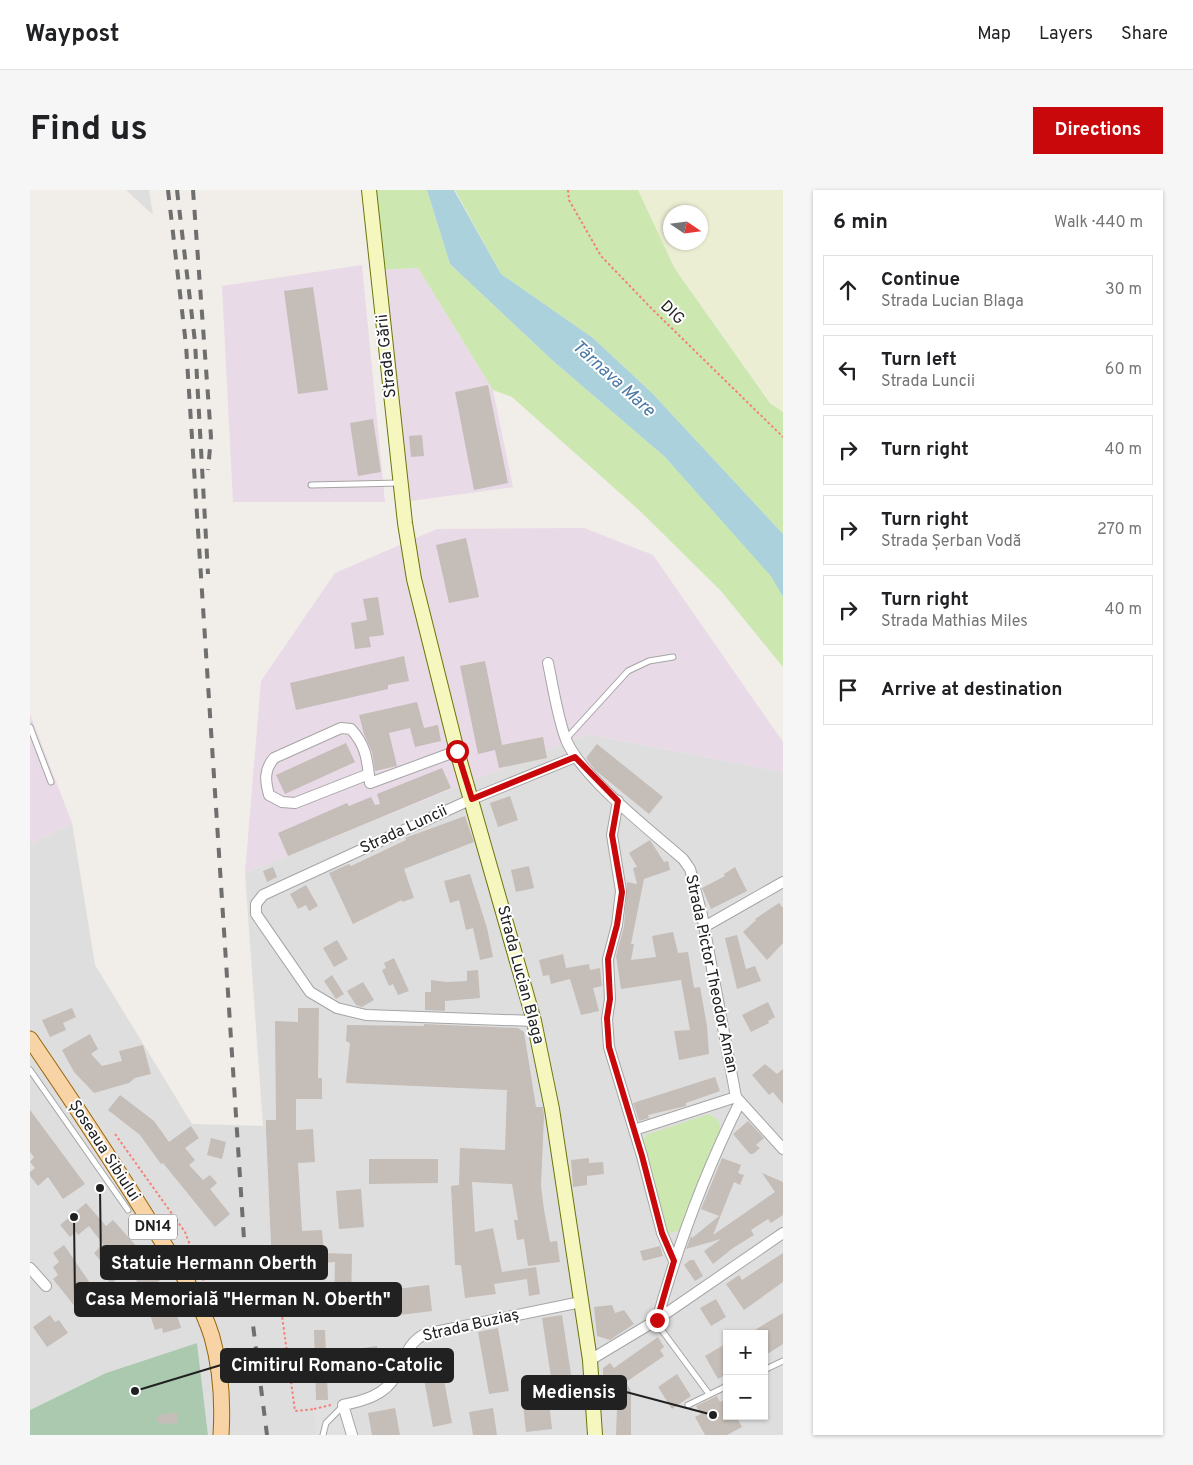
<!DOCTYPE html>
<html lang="en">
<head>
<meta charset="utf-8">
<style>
	body { margin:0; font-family:Overpass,sans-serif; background:#f6f6f6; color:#202124 }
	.controls { position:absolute; right:15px; bottom:15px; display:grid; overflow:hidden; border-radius:0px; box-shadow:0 1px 4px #0004 }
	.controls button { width:45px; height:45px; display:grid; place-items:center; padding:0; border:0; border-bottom:1px solid #e0e0e0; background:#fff; color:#202124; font:25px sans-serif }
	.compass { position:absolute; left:633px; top:15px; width:45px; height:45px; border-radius:50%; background:#fff; box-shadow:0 1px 4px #0004; rotate:103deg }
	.stop { position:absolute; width:15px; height:15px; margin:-11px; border:4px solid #c9080b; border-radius:50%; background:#fff }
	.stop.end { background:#c9080b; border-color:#fff; box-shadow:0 1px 5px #0008 }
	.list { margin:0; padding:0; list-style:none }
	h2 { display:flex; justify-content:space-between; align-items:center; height:65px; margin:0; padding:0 20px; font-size:21px }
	h2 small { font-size:16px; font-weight:400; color:#757577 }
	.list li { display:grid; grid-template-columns:32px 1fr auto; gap:15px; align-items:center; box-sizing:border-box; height:70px; margin:0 10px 10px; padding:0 10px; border:1px solid #e0e0e0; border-radius:0px }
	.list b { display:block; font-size:19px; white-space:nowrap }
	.list p { margin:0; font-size:16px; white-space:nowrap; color:#757577 }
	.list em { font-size:16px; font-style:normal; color:#757577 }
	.icon { flex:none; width:28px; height:28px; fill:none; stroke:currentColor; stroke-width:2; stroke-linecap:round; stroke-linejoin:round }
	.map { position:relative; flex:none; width:753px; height:1245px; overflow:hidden; border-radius:0px }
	header { display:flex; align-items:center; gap:30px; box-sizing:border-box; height:70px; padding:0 25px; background:#fff; border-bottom:1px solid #e0e0e0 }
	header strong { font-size:24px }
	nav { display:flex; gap:28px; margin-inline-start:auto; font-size:18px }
	.intro { display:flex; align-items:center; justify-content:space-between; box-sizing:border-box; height:120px; padding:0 30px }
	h1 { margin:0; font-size:35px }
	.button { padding:12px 22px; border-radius:0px; background:#c9080b; color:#fff; font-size:18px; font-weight:700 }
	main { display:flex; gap:30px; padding:0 30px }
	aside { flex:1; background:#fff; border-radius:0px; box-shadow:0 1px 4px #0004 }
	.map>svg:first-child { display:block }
</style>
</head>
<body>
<header>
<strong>Waypost</strong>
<nav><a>Map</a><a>Layers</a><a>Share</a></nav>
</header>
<div class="intro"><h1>Find us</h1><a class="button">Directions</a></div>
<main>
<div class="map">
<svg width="753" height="1245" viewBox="0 0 753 1245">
	<rect width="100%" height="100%" fill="#f1ede8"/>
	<path fill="#dfdede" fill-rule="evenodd" d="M 96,0 L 119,0 L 123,25 Z
		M 557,544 L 753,582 L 753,1245 L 178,1245 L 167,1153 L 76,1183 L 0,1220 L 0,654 L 42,633 L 65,775 L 162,934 L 233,936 L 215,683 ZM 697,1144 L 734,1144 L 734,1226 L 697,1226 Z"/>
	<path fill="#e9dae7" d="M 332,75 L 355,312 L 203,312 L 192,96 Z
		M 388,78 L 463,200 L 483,297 L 373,312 L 347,80 Z
		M 554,338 L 623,365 L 753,552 L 753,582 L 557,544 L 215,683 L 231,491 L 305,383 L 407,339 Z
		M 0,524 L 42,633 L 0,654 Z"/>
	<path fill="#eceed4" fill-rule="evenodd" d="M 608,0 L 753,0 L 753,222 L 741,213 L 645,79 ZM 640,22 L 670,22 L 670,52 L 640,52 Z"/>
	<path fill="#cce8b0" d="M 339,0 L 397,0 L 420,74 L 522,170 L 635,267 L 742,386 L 753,407 L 753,477 L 691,401 L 609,320 L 482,207 L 463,200 L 388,78 L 347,80 Z
		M 425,0 L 608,0 L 645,79 L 740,213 L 753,222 L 753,344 L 622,203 L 563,148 L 471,84 Z
		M 679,924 L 688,930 L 693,945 L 655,1038 L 639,1044 L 632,1043 L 611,954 L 616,945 Z"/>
	<path fill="#aac9ae" d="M 167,1153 L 178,1245 L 0,1245 L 0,1220 L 76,1183 Z"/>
	<path fill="#e1e1e1" d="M 309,1213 L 318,1245 L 286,1245 L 284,1219 Z"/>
	<path fill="#aad1dc" d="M 397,0 L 424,0 L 471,84 L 563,148 L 622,203 L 753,344 L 753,407 L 741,386 L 635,267 L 522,170 L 420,74 Z"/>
	<path fill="#c5bdb7" d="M 283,97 L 298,200 L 268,204 L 254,101 Z
		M 458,195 L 478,293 L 444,300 L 425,202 Z
		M 343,229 L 351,282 L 328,286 L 320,233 Z
		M 392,245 L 394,266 L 381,267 L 379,246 Z
		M 436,348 L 449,407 L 419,413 L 406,355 Z
		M 348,407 L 354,445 L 339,447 L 341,457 L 325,459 L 321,433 L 337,430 L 333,409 Z
		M 374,466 L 379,491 L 358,495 L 358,499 L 266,520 L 260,493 Z
		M 455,471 L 472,555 L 513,547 L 517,568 L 469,578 L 465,560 L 448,564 L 430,476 Z
		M 387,512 L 394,538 L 408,535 L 411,551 L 385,557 L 380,538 L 359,543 L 367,576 L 345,581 L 342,562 L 334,544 L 329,525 Z
		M 316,553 L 325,572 L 255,604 L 246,585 Z
		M 567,554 L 633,607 L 619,624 L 565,580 L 556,568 Z
		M 412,578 L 421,598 L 258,666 L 248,643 L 317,613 L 319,616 L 341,607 L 345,615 L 350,614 L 347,604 Z
		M 480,606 L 488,630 L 468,637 L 460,613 Z
		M 435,626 L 444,652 L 374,679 L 384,708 L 372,712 L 372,710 L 323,734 L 299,683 L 319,674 L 321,676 L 376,650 L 375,648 Z
		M 620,650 L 634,672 L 638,671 L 640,680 L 614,689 L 601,754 L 604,754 L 601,770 L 626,767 L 622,746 L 643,742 L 648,763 L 658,762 L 664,798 L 670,797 L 677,836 L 679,864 L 649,870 L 644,841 L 660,840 L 651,790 L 591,799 L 586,766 L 594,736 L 597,694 L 597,692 L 607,694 L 603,678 L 607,677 L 599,663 Z
		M 499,676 L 504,698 L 486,702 L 481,680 Z
		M 243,677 L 247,687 L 237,692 L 233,681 Z
		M 705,677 L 717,701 L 681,719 L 672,698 L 695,686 L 694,684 Z
		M 440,684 L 457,738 L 463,767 L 450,770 L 443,738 L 436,740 L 429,710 L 420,713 L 414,691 Z
		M 276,695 L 288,716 L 279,721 L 276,715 L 268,719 L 260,704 Z
		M 749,713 L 753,718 L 753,753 L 737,770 L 713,742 L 726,730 L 725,729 Z
		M 707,745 L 716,779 L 725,776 L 731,791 L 707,799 L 695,748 Z
		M 307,750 L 318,769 L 304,777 L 293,758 Z
		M 533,764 L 536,778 L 559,774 L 560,780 L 570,778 L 572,796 L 563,798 L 569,821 L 551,825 L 540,789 L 521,794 L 519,785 L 513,786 L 509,770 Z
		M 364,768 L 379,801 L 368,805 L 363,794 L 359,796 L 352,780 L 356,778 L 354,773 Z
		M 448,780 L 450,808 L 415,811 L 415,821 L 395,820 L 395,802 L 401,802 L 401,790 L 416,792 L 437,791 L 437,781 Z
		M 302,785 L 314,804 L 306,809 L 294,791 Z
		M 333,792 L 344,810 L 332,817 L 326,815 L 317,801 Z
		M 738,812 L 745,827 L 738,831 L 739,833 L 721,842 L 712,825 Z
		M 42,818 L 46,827 L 33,833 L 36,840 L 20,847 L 12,830 Z
		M 268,818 L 289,818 L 288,888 L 292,888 L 292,909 L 266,909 L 266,940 L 283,939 L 285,972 L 268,973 L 272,1041 L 292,1040 L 294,1063 L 322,1064 L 321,1115 L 304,1113 L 305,1072 L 242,1077 L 236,939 L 236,930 L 246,930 L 245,831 L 268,832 Z
		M 394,834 L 488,838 L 494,842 L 506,917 L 513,917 L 514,926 L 511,996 L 514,1020 L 520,1052 L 527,1051 L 530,1072 L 498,1076 L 494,1049 L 487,1050 L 484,1030 L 488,1030 L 482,994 L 442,992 L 445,1042 L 463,1038 L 472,1082 L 506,1077 L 510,1104 L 499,1106 L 497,1089 L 464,1094 L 466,1104 L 435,1108 L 431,1075 L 425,1075 L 421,996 L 429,995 L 430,958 L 475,960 L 477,900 L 316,893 L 320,853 L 316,851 L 317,835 L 394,836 Z
		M 60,844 L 68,859 L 61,864 L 72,876 L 92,871 L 89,861 L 113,855 L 121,884 L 105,888 L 99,893 L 64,903 L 44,882 L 32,860 Z
		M 735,874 L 747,884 L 753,879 L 753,914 L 743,902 L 739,905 L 722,885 Z
		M 685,887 L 690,901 L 656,913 L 656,916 L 618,925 L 619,928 L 609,931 L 603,913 Z
		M 90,905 L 124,931 L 139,952 L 161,936 L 169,948 L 155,958 L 165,970 L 159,975 L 173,990 L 180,985 L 187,993 L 180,999 L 200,1024 L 185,1037 L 133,973 L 131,974 L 110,945 L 78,920 Z
		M 0,920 L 55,994 L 33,1009 L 18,987 L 8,996 L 0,986 L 0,982 L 5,978 L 0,972 L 4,967 L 0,962 Z
		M 718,931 L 734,948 L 726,955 L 730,958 L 723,964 L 720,964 L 703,944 Z
		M 181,948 L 196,952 L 192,969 L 177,965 Z
		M 559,968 L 559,973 L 573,972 L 574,984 L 557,986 L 557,995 L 543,997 L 541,970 Z
		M 692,968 L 711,975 L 708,983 L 714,985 L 710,995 L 704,992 L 683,1045 L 745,1002 L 732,983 L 753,992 L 753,1025 L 741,1033 L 738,1029 L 721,1040 L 724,1045 L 703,1058 L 683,1074 L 674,1061 L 691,1049 L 656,1059 L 661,1046 L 662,1048 L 689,1026 L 671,1019 Z
		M 339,969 L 408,969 L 408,993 L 339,994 Z
		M 331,999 L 334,1037 L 309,1039 L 306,1001 Z
		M 56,1013 L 76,1036 L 83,1030 L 118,1069 L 121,1066 L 135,1087 L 114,1101 L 103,1086 L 99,1089 L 95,1082 L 81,1094 L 74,1085 L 79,1081 L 64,1063 L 73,1054 L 59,1036 L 48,1045 L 46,1042 L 40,1047 L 30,1035 Z
		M 34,1055 L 62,1096 L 60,1097 L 65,1105 L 46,1118 L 23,1089 L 28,1085 L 23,1077 L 29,1072 L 23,1063 Z
		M 630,1056 L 633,1066 L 613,1071 L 610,1061 Z
		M 753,1063 L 753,1092 L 714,1120 L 696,1094 L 709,1085 L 712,1090 Z
		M 660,1070 L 664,1070 L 673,1086 L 665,1091 L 654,1075 Z
		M 399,1095 L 402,1121 L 370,1125 L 367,1099 Z
		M 686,1109 L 696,1127 L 681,1136 L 670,1118 Z
		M 144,1114 L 151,1138 L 133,1143 L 132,1138 L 125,1140 L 119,1121 Z
		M 582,1115 L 585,1123 L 594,1120 L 604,1134 L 580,1150 L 567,1146 L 564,1117 Z
		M 753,1123 L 753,1154 L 734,1166 L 734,1144 L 718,1144 Z
		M 20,1125 L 25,1132 L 29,1130 L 38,1143 L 17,1157 L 3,1137 Z
		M 532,1125 L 542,1191 L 522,1194 L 512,1128 Z
		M 468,1138 L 479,1201 L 459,1204 L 448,1142 Z
		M 284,1140 L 295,1140 L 298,1210 L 286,1210 Z
		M 628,1147 L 634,1157 L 630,1160 L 634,1166 L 596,1192 L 601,1201 L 601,1245 L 586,1245 L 587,1218 L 582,1218 L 582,1201 L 573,1201 L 573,1178 L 580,1173 L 584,1178 Z
		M 697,1153 L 697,1184 L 688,1189 L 675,1166 Z
		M 347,1156 L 351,1184 L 316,1188 L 312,1161 Z
		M 410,1169 L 422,1233 L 403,1237 L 391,1173 Z
		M 647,1184 L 661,1206 L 642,1219 L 628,1197 Z
		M 687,1206 L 690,1212 L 697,1208 L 697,1226 L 706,1226 L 712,1237 L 697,1245 L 675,1245 L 665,1227 L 671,1224 L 666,1216 Z
		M 519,1212 L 522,1239 L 496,1242 L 493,1215 Z
		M 365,1218 L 370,1245 L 342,1245 L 338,1223 Z
		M 463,1218 L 467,1245 L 443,1245 L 439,1222 Z
		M 147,1223 L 148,1233 L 132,1234 L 125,1230 L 131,1224 Z"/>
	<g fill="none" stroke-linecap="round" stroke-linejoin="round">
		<defs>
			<path id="lane" d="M 281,295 L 370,293
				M 0,537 L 21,592
				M 536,549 L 598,481 L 619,471 L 643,467
				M 0,880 L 98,1020
				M 625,1131 L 679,1204
				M 734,1180 L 753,1171
				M 658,1215 L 697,1196
				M 293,1245 L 296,1233 L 313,1216"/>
			<path id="street" d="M 518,473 C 523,496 528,531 537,552 C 555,590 620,640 653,669 L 660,679 L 672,725 L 706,907 L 753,959
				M 339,584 L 265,613 L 252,612 L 239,605 C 235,590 234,580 244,568 L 311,538 L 321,539 C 337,557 337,570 340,593 L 427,561
				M 588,611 L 582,645 L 591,701 L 587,735 L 578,769 L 580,809 L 577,829 L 579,857 L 612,966 L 632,1043 L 644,1071
				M 674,737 L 753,692
				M 504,831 L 336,825 L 307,818 L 280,802 L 226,724 L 226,714 L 233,705 L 248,698 L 442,609 L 545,567
				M 604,940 L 706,907
				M 0,1078 L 16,1096
				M 627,1130 C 648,1055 675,982 710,912
				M 560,1170 L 625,1131 L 753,1043
				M 322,1245 L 313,1215 C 333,1211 356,1205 366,1185 C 375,1169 377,1153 395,1144 L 551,1112"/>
			<path id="secondary" d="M 339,0 L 375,333 L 384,389 L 427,561 L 504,831 L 522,919 L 560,1170 L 565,1245"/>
			<path id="primary" d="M 0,849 C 43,912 85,975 125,1040 C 146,1074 170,1108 182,1147 C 191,1179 193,1212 191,1245"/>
		</defs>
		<use href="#lane" stroke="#a5a5a5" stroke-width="7"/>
		<use href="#street" stroke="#a5a5a5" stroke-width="12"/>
		<use href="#secondary" stroke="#6b750a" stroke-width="16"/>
		<use href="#primary" stroke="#976506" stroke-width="17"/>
		<path stroke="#f48075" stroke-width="2" stroke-dasharray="2.5 2.5" stroke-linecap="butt" d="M 538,0 L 539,10 L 571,66 L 622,119 L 753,247
			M 85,944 L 155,1042 L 176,1097
			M 182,1111 L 203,1108
			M 284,1219 L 301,1215"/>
		<use href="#lane" stroke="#fff" stroke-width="5"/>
		<use href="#street" stroke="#fff" stroke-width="10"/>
		<use href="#secondary" stroke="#f5f7bf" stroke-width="14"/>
		<use href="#primary" stroke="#f8d3a5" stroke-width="15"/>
		<path stroke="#6f6f6f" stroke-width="4" stroke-dasharray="10 10" stroke-linecap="butt" d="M 138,0 L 156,155 L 216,1080 L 237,1245
			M 147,0 L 165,152 L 178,384
			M 163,0 L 181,247 L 178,280"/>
		<path stroke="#f48075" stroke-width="2" stroke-dasharray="2.5 2.5" stroke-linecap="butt" d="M 203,1108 L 239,1105 L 250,1111 L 265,1221 L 284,1219"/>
	</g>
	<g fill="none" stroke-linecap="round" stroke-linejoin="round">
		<path stroke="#c9080b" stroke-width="6" d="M 427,561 L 442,609 L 545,567 L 588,611 L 582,645 L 592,702 L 587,735 L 578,769 L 580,809 L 577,828 L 579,857 L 612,966 L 632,1043 L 644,1071 L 627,1130"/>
	</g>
	<g text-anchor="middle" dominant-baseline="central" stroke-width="4" stroke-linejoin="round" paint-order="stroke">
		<rect fill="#fff" stroke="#646464" stroke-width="1" x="99" y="1024.5" width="48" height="25" rx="4"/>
		<g font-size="15" font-weight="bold" fill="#212121">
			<text x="123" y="1037">DN14</text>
		</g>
		<g font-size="16" fill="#212121" stroke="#fff">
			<text transform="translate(642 123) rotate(44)">DIG</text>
			<text transform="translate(357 166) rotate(-96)">Strada Gării</text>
			<text transform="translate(374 640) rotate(-25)">Strada Luncii</text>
			<text transform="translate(681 784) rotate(78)">Strada Pictor Theodor Aman</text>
			<text transform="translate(490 785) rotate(75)">Strada Lucian Blaga</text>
			<text transform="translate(74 961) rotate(57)">Șoseaua Sibiului</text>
			<text transform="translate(441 1136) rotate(-13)">Strada Buziaș</text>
		</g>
		<g font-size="18" font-style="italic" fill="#4d7aa5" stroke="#fff">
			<text transform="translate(583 189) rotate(42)">Târnava Mare</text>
		</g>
	</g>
	<path fill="none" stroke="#212121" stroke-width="2" d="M70 998L71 1073M44 1027L45 1109M105 1201L191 1175M683 1225L596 1202"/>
	<g fill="#212121" stroke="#fff" stroke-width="2">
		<circle cx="70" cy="998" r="5"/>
		<circle cx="44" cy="1027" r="5"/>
		<circle cx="105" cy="1201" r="5"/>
		<circle cx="683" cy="1225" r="5"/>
	</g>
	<g fill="#212121" stroke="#212121" stroke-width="2">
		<rect x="71" y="1056" width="226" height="33" rx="5"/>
		<rect x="45" y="1093" width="326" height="33" rx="5"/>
		<rect x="191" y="1159" width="232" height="33" rx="5"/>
		<rect x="492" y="1186" width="104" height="33" rx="5"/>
	</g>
	<g font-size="18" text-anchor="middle" font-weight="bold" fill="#fff">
		<text x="184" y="1079">Statuie Hermann Oberth</text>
		<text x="208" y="1115">Casa Memorială "Herman N. Oberth"</text>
		<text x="307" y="1181">Cimitirul Romano-Catolic</text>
		<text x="544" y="1208">Mediensis</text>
	</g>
</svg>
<div class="controls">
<button>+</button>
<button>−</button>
</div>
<svg class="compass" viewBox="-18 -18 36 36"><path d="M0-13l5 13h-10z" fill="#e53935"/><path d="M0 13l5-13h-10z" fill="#757577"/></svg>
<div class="stop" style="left:427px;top:561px"></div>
<div class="stop end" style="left:627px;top:1130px"></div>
</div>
<aside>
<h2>6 min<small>Walk · 440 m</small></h2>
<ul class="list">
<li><svg class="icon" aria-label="ahead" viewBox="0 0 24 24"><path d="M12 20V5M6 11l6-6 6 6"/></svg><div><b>Continue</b><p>Strada Lucian Blaga</p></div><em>30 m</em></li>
<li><svg class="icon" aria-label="left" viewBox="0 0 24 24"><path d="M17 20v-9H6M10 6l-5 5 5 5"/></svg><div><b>Turn left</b><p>Strada Luncii</p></div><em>60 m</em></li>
<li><svg class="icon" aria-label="right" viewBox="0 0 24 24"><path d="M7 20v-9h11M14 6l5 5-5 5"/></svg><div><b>Turn right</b></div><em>40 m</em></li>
<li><svg class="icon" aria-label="right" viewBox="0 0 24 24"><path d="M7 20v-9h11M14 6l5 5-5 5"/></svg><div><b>Turn right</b><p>Strada Șerban Vodă</p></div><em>270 m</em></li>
<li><svg class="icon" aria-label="right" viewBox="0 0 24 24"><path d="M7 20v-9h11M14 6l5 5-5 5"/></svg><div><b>Turn right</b><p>Strada Mathias Miles</p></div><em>40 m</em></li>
<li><svg class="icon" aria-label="arrive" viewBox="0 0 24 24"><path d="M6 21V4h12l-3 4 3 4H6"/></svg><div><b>Arrive at destination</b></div></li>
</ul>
</aside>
</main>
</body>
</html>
